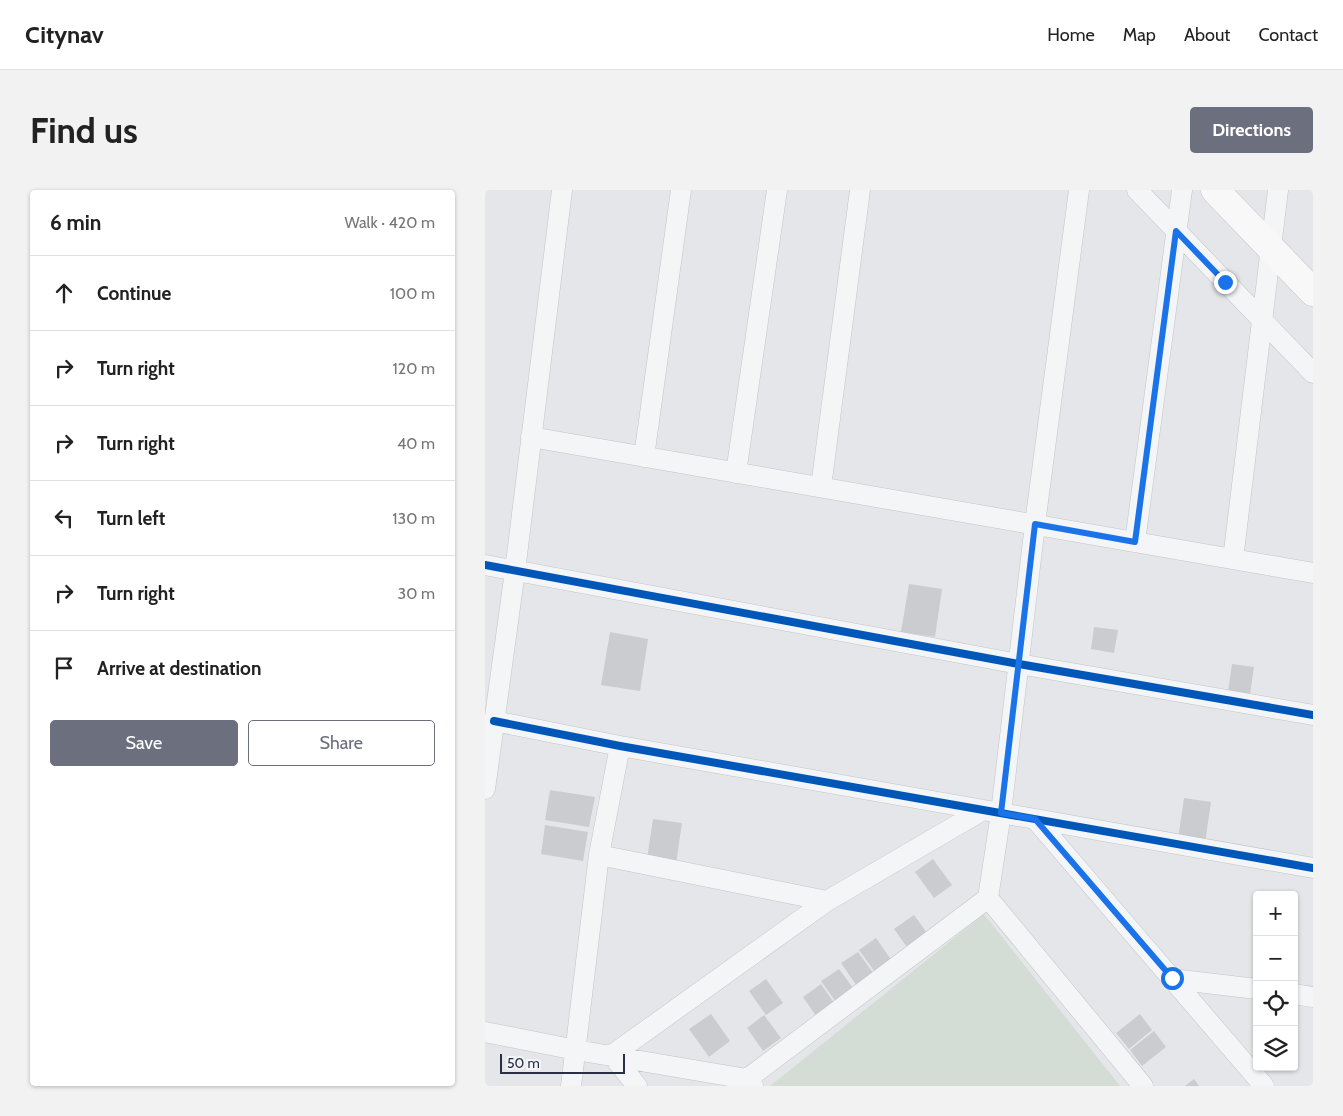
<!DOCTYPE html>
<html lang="en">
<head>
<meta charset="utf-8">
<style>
	body { margin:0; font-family:Cabin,sans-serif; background:#f2f2f2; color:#222 }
	.controls { position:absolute; right:15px; bottom:15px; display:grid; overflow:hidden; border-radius:5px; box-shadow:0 1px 4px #0004 }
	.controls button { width:45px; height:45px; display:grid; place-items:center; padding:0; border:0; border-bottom:1px solid #e0e0e0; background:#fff; color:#222; font:25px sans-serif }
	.scale { position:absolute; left:15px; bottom:12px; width:125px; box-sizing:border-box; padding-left:5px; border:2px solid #2b2f44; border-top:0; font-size:14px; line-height:18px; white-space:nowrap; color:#2b2f44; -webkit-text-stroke:4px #f3f5f9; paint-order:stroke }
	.stop { position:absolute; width:15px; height:15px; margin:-11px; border:4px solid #1a73e8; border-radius:50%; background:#fff }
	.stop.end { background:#1a73e8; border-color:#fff; box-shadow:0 1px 5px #0008 }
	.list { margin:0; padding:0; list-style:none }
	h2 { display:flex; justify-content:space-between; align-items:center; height:65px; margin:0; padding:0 20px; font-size:21px }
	h2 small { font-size:16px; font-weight:400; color:#767676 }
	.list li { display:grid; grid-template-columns:32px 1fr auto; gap:15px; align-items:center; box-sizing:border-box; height:75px; padding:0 20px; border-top:1px solid #e0e0e0 }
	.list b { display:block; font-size:19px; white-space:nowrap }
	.list em { font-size:16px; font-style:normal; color:#767676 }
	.actions { display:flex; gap:10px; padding:15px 20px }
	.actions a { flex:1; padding:11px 0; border:1px solid #6c6f7e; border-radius:5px; text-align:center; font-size:18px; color:#6c6f7e }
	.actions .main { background:#6c6f7e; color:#fff }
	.icon { flex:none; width:28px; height:28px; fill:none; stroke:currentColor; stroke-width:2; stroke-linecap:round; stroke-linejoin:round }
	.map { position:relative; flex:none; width:828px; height:896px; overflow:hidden; border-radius:5px }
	header { display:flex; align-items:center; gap:30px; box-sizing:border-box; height:70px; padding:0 25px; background:#fff; border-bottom:1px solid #e0e0e0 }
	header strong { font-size:24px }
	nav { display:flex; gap:28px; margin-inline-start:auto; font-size:18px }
	.intro { display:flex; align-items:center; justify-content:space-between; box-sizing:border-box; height:120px; padding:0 30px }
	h1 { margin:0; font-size:35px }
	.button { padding:12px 22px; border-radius:5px; background:#6c6f7e; color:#fff; font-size:18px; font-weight:700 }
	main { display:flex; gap:30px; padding:0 30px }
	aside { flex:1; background:#fff; border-radius:5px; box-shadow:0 1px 4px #0004 }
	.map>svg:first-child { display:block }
</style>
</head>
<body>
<header>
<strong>Citynav</strong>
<nav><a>Home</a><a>Map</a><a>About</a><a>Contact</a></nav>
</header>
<div class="intro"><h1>Find us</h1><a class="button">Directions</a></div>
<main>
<aside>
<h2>6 min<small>Walk · 420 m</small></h2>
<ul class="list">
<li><svg class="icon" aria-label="ahead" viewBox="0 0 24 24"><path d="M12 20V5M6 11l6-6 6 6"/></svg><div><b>Continue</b></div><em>100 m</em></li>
<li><svg class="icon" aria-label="right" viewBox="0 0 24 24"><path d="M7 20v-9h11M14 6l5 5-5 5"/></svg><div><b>Turn right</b></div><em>120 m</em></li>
<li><svg class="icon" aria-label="right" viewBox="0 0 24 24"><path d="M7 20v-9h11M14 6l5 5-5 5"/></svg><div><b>Turn right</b></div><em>40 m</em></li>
<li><svg class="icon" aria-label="left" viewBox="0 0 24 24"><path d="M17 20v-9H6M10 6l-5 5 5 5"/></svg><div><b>Turn left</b></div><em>130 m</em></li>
<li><svg class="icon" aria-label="right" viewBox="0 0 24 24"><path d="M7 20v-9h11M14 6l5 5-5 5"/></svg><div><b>Turn right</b></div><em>30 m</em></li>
<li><svg class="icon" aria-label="arrive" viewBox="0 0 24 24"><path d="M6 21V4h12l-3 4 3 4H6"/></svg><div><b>Arrive at destination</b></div></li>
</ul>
<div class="actions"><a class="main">Save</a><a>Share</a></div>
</aside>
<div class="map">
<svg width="828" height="896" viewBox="0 0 828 896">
	<rect width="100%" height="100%" fill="#e5e6e9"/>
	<path fill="#d4ddd5" d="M 499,724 L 635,896 L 285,896 Z"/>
	<path fill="#cbccd0" d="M 424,394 L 457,399 L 450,447 L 416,442 Z
		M 609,437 L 633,440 L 629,463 L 606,459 Z
		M 125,442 L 163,449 L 155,501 L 116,495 Z
		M 747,474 L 769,477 L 765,505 L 743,502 Z
		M 65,600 L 110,607 L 104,637 L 60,630 Z
		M 699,608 L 726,612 L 720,653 L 693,649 Z
		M 168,629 L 197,633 L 191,674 L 162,669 Z
		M 60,635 L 103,642 L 98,671 L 56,664 Z
		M 448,669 L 467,695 L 449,708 L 430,682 Z
		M 429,725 L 445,747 L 425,761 L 409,739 Z
		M 391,748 L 409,774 L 393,786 L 374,760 Z
		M 373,762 L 391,787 L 374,799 L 356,773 Z
		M 354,779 L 371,802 L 353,815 L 336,791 Z
		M 281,789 L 298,813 L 281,825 L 264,801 Z
		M 336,794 L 352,817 L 334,830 L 318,807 Z
		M 226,824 L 245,851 L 224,867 L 204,839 Z
		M 655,824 L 667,840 L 644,859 L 631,843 Z
		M 279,825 L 296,848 L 278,861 L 262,838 Z
		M 669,841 L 681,857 L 657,876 L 645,860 Z
		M 709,889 L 714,896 L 700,896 Z"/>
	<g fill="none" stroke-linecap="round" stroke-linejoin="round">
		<defs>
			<path id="street" d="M 652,0 L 828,183
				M 46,247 L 828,383
				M 159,267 L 196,0
				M 251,283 L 292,0
				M 336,297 L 375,0
				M 650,352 L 697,0
				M 748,369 L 793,0
				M 0,375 L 534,474 L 828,525
				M 9,531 L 135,556 L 828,678
				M 0,599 L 30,381 L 77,0
				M 550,629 L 779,896
				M 114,665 L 342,711
				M 503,708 L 516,623 L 550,334 L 594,0
				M 687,789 L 772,799
				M 809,804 L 828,807
				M 0,842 L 91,860 L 262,889
				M 86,896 L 114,665 L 135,556
				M 152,896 L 127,865 L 342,711 L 498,620
				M 268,896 L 262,889 L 503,708 L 658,896"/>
			<path id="secondary" d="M 730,0 L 828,102"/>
		</defs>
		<use href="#street" stroke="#c3c4c7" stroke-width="21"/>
		<use href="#secondary" stroke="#c3c4c7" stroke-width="29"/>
		<use href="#street" stroke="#f4f5f7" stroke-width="20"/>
		<use href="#secondary" stroke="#f8f8f8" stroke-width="28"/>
		<defs>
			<path id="cycleway" d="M 0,375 L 534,474 L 828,525
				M 9,531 L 135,556 L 828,678"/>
		</defs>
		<use href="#cycleway" stroke="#f3f5f9" stroke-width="11"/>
		<use href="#cycleway" stroke="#0057b8" stroke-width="8"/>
	</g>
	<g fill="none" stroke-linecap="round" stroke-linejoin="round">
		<path stroke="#1a73e8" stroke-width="6" d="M 687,788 L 550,629 L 516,623 L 550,334 L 650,352 L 691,41 L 740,92"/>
	</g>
</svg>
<div class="controls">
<button>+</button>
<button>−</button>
<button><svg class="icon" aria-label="locate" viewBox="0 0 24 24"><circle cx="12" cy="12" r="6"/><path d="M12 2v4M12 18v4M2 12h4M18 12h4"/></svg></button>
<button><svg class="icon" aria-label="layers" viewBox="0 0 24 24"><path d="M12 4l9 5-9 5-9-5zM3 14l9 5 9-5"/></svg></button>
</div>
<div class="scale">50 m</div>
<div class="stop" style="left:687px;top:788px"></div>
<div class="stop end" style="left:740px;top:92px"></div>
</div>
</main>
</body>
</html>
